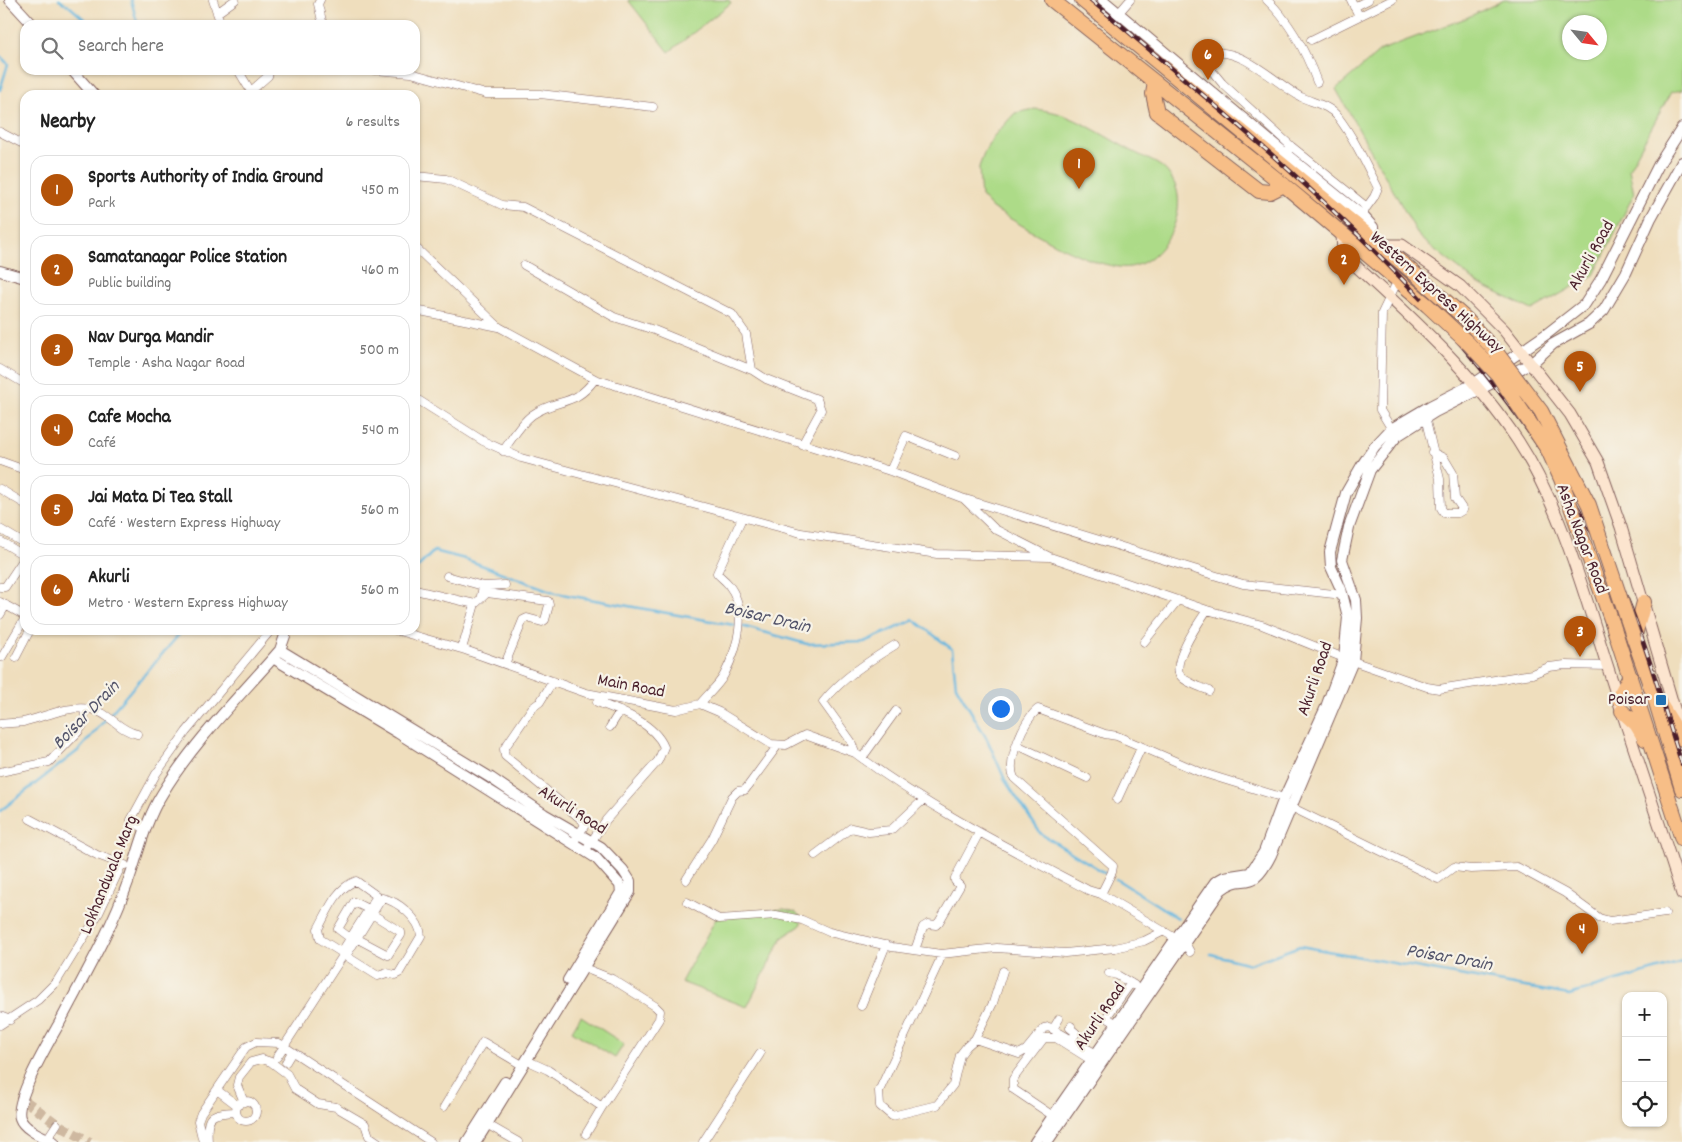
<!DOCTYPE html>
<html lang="en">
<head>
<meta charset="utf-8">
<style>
	body { margin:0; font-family:Dekko,sans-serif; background:#f2f2f2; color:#222 }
	.controls { position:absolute; right:15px; bottom:15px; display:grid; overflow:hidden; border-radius:10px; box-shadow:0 1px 4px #0004 }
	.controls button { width:45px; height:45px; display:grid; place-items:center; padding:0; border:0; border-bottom:1px solid #e0e0e0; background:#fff; color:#222; font:25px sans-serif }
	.compass { position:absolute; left:1562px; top:15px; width:45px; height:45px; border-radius:50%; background:#fff; box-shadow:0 1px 4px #0004; rotate:119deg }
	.you { position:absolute; left:1000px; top:708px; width:18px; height:18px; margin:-12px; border:4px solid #fff; border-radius:50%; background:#1a73e8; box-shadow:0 0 0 8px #1a73e833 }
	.badge { display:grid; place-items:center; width:32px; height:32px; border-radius:50%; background:#b45309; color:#fff; font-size:16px; font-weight:700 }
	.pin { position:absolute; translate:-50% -41px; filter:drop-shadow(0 1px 2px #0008) }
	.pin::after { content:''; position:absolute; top:26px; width:18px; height:15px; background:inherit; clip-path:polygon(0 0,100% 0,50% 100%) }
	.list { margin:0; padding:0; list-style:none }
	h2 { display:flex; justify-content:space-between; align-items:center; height:65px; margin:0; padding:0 20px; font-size:21px }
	h2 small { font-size:16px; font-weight:400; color:#767676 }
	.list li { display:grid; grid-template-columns:32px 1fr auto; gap:15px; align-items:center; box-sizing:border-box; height:70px; margin:0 10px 10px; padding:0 10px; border:1px solid #e0e0e0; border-radius:15px }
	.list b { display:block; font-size:19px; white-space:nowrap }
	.list p { margin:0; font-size:16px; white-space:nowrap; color:#767676 }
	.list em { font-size:16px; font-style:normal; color:#767676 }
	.icon { flex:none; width:28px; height:28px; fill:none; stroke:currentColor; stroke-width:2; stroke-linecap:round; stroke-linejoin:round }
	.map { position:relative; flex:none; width:1682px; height:1142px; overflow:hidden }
	.search { position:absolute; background:#fff; box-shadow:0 1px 4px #0004; left:20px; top:20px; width:400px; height:55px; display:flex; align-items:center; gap:12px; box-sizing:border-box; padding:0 18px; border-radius:15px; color:#767676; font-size:19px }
	.panel { position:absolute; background:#fff; box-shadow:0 1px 4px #0004; left:20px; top:90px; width:400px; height:545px; border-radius:15px }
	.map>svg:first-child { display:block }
</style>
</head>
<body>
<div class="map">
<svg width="1682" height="1142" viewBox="0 0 1682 1142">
	<rect width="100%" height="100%" fill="#f7f3e8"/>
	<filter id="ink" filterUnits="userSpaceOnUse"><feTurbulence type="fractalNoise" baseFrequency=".02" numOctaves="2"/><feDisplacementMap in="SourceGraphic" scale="10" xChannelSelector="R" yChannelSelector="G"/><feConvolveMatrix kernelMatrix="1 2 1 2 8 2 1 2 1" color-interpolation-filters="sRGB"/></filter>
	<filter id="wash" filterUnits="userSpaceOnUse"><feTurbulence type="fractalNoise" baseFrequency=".0096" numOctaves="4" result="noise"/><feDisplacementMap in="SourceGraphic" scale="20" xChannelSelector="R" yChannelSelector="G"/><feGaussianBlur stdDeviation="1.12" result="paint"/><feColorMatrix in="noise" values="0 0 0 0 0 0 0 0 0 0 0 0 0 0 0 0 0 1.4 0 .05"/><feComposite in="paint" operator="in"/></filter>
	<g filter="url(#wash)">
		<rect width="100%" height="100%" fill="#efdebd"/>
		<path fill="#addb88" stroke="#7c7d5a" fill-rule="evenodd" d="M 628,0 L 729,0 L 731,3 L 669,52 Z
			M 1504,0 L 1682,0 L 1682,90 L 1671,92 L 1629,169 L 1634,194 L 1594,275 L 1532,310 L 1477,283 L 1420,238 L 1336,89 L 1381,50 L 1466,18 ZM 1600,22 L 1600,52 L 1570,52 L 1570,22 Z
			M 1035,109 C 1042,110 1050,111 1057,113 C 1081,120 1109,139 1132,151 C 1141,156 1154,161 1162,167 C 1166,170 1170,175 1172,179 C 1193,211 1159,273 1119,267 C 1079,262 1027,228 992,208 L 981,196 L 980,185 L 979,167 L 985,151 L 993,137 L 1015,113 Z
			M 784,909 L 796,912 L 802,919 L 800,926 L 782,938 L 747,1007 L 681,982 L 718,915 Z
			M 581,1016 L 624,1044 L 615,1058 L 572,1031 Z"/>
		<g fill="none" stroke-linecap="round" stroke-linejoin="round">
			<path stroke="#64b6df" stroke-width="2.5" d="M 59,0 L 69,6 L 91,25
				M 131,0 L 137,22 L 135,25
				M 0,56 L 8,64 L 0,90
				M 415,570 L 434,551 L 465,559 L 556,593 L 745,627 L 807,644 L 864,642 L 914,620 L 952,649 L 956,686 L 987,739 L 1006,782 L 1041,834 L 1105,873
				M 0,811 L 79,750 L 183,630
				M 1116,879 L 1178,918
				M 1211,954 L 1250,964 L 1300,946 L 1569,995 L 1682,962"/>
		</g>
	</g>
	<g filter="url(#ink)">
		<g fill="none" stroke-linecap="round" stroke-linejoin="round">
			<path stroke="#ceb8a0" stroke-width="10" stroke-dasharray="10 5" stroke-linecap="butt" d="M 24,1100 L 57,1124 L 90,1142"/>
			<defs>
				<path id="minor" d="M 213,0 L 221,25
					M 320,0 L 318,4 L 323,25
					M 1267,0 C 1290,22 1306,52 1317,82
					M 1351,0 L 1359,16
					M 1354,7 L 1368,0
					M 217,13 L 235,0
					M 1110,23 L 1130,0
					M 1311,40 L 1392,0
					M 238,70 L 253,95
					M 374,70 L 411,73 L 486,94 L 540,94 L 653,107
					M 251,91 L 268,76 L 270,70
					M 0,132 L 25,145
					M 1291,146 L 1222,83 L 1212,71 L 1210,55 C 1236,42 1279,86 1301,97 C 1314,103 1329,105 1338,117 C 1354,138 1366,164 1378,188 L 1374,197 L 1366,208
					M 1289,149 L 1291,146 L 1363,204 L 1366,208 L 1364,212
					M 415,176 L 446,179 L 502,205 L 523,207 L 732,314 L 746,334 L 752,370 L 766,379 L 817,399 L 821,410 L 802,445
					M 415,247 L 499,327 L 595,379 L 890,471 L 962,498 L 1243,584 L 1343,595
					M 524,265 L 614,317 L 654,330 L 752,370
					M 415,310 L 499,327
					M 0,369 L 25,384
					M 415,398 L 483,441 L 521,458 L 801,533 L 937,554 L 1050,557 L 1207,610 L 1262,625 L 1344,658 L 1427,687 L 1439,689 L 1532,674 L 1549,667 L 1565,665 L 1608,666
					M 1425,417 L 1440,479 L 1441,508 L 1444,513 L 1458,513 L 1463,510 L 1455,498 L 1453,473 L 1444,458 L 1432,452
					M 1394,433 L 1380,410 L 1382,313 L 1398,280
					M 503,451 C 511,440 521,423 532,415 C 558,397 574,408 595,379
					M 0,461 L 25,470
					M 890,471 L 906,436 L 955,456
					M 0,489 L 25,504
					M 964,499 L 995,529 L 1050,557
					M 0,529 L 25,544
					M 0,541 L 25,556
					M 447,576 L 483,586 L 481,596
					M 483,586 L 505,585
					M 0,587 L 5,587 L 25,557
					M 415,590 L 475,604 L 487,593 L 548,601 L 549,605 L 545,620 L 542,622 L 527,618 L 523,620 L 505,664
					M 0,602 L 25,616
					M 1207,610 C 1199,622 1174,658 1179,673 C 1182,682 1202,687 1209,691
					M 0,615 L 6,605
					M 395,630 L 465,650 L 586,693 L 676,710 L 700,704 L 719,712 L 771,744 L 786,745 L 805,735 L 855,753
					M 1144,642 L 1178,600
					M 895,645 C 869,661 842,678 823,702 L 851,741 L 855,753 C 928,808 1008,848 1088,890 L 1101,894 L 1175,938 L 1176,942
					M 462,649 L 475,604
					M 0,657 L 2,657 L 25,618
					M 16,657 L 30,630
					M 553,681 L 540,702 L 532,708 L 504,749 L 505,756 L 582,820 L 585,825 L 573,843
					M 700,704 C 707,695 719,685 724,675 C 738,648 749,610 728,584 C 725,580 720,577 717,573 L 742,518
					M 0,724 C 8,723 16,723 23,722 C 45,717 67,705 91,709 C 109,712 119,731 137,734
					M 610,727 L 620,711
					M 1017,745 L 1087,778
					M 862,758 L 896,711
					M 0,772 L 49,762 L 79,731 L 84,724 L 85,709
					M 1117,800 L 1141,748
					M 1291,807 L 1438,879 L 1454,867 L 1471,869 L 1517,867 L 1565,893 L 1599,918 L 1610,921 L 1665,913
					M 30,819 L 97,855 L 125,865
					M 145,828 L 132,823 L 131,820 L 156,774 L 186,732 L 271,630
					M 585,851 L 606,820 L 658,761 L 664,747 C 654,723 621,711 597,702
					M 815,855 L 851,828 L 869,832 L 891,830 L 923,800
					M 686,880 L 712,839 L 732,797 L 738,791 L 745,790 L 778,745
					M 1101,894 L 1112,872 L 1113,866 L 1014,778 C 1006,761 1024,720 1038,709 L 1105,734 L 1117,736 L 1200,772 L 1284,798
					M 687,902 L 719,919 L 776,915 L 802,920 L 829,932 L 892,947 L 941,954 L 997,948 L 1065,953 L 1115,948 L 1144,941 L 1164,931
					M 350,938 L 338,929 L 354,902 L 368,909
					M 356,938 L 388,955 L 401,935 L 401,932 L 372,914
					M 1183,939 L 1190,952
					M 915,950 L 923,927 L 928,924 L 936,925 L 939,922 L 960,886 L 955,881 L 955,878 L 979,833
					M 341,953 L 377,896 L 356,881 C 336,888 328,911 318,929 L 320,939 L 344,954 L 346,956 L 378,976 L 387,973 L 395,975 L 399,973 L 421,936 C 420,919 398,901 382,898 L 346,956
					M 941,954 L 939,962 L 879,1091 L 880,1106 L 892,1116 L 937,1105 L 953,1085 L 960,1055 L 967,1046 L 975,1039 L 993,1003 L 1003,971
					M 1109,973 L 1117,975 L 1134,985
					M 861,1006 L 886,945
					M 0,1016 L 10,1020
					M 1116,1023 L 1107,1018 L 1108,1015 L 1131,983
					M 0,1025 L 38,1000 L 57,981 L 99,913 L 122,864
					M 1071,1026 L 1070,1028 L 1076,1033 L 1072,1039
					M 1053,1029 L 1059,1019
					M 975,1039 L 1019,1054 L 1026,1050 L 1044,1028 L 1049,1027 L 1100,1056
					M 277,1057 L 344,954
					M 526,1060 L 548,1070 L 602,1107 L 659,1019 L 660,1011 L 655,1006 L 612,979 L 579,966
					M 286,1062 L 292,1052
					M 217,1090 L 238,1106
					M236 1111a10 10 0 1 1 20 0a10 10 0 1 1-20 0Z
					M 244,1102 L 237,1085 L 239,1077 L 251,1062 L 262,1059 L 271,1062 L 287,1074 L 295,1089 L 318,1104 L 336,1107 L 365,1124 L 369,1136 L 378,1142
					M 444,1107 L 483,1042 L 522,1065
					M 1056,1118 L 1013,1089 L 1013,1079 L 1044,1038 L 1056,1038 L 1091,1060
					M 483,1122 L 518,1142
					M 586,1134 L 602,1107
					M 45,1142 L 57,1124
					M 203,1142 L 198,1121 L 201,1113 L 246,1047 L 256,1042 L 279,1043 L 431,1142
					M 208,1142 C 206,1115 210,1113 236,1112
					M 703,1142 L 760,1054"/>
				<path id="tertiary" d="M 10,0 L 33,25
					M 1103,0 C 1189,72 1274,147 1363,216 L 1373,227 L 1374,239
					M 72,70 L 94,95
					M 0,271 L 25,278
					M 280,650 L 491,778 L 544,814 L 601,847 L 623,870 L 630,881 L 630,892 L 476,1142
					M 273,658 L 398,733 L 596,858 L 620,885 L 621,892 L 568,980
					M 54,1142 C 44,1137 24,1130 20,1118 C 14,1100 50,1040 60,1022 C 84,976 111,930 128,882 C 139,852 145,821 162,794 C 194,741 240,696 280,650 L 287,630
					M 467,1142 L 505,1082
					M 1035,1142 L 1215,882 L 1224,877 L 1250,873 L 1264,852 L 1284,798 L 1326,707 L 1344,658 L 1348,617 L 1341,589 L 1331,567 L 1330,552 L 1346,493 L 1362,465 L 1375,446 L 1391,429 L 1430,406 L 1475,383 L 1548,333 L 1585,304 L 1601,279 L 1659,164 L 1682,128
					M 1047,1142 L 1221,890 C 1245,870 1250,897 1271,855 L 1353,661 L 1357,618 L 1356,600 L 1342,560 L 1349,527 L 1370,470 L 1397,436 L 1435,412 L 1532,363 L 1553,344 L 1589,324 L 1604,310 L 1626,273 L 1651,218 L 1682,162"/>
				<path id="secondary" d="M 1342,234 L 1343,254 C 1406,312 1471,370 1518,441 C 1561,507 1584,593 1608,668 C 1632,744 1658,819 1682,894
					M 1382,245 L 1402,245 L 1460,286 L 1504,330 L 1570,414 L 1598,462 L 1621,527 L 1681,732"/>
				<path id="trunk" d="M 1052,0 L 1284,185 L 1426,304
					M 1082,0 L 1414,273
					M 1155,82 L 1153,94 L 1157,112 L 1259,191 L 1270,192 L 1284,185
					M 1644,602 L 1634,639 L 1655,699 L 1682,789
					M 1612,622 L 1682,839
					M 1618,698 L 1630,676
					M 1662,707 L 1682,739
					M 1622,711 L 1636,724 L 1645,739"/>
			</defs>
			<use href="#minor" stroke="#84625e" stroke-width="9"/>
			<use href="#tertiary" stroke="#84625e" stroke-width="12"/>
			<use href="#secondary" stroke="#84625e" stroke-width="13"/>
			<use href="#trunk" stroke="#84625e" stroke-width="16"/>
			<use href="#minor" stroke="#fff" stroke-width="8"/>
			<use href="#tertiary" stroke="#fff" stroke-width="10"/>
			<use href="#secondary" stroke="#fce5cf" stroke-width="11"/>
			<use href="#trunk" stroke="#f7be87" stroke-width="14"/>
			<defs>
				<path id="rail" d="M 1091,0 C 1271,153 1457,300 1578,508 C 1597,540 1617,574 1631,609 C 1651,659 1665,713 1682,764"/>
			</defs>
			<use href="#rail" stroke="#4a1f2b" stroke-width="4.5"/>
			<use href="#rail" stroke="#f7f3e8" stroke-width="2.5" stroke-dasharray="8" stroke-linecap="butt"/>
			<defs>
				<path id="trunk-bridge" d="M 1414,273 L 1466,319 L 1496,352 L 1541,411 L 1589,505 L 1634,639
					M 1426,304 L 1469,344 L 1498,375 L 1548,450 L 1561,479 L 1612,622"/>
			</defs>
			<use href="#trunk-bridge" stroke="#84625e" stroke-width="16" stroke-linecap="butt"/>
			<use href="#trunk-bridge" stroke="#f7be87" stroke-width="14"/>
		</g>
	</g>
	<rect fill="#1f6fb2" stroke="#f7f3e8" stroke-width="2" x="1655" y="694" width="12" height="12" rx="2.5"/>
	<g text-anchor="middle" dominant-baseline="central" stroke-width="4.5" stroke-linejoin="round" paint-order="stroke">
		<g font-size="18" fill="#4a1f2b" stroke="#f7f3e8">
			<text transform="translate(1592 256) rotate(-61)">Akurli Road</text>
			<text transform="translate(1436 293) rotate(42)">Western Express Highway</text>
			<text transform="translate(1581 539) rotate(69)">Asha Nagar Road</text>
			<text transform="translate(1316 679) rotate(-71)">Akurli Road</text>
			<text transform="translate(631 687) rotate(11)">Main Road</text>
			<text transform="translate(572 811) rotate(32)">Akurli Road</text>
			<text transform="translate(110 875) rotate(-68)">Lokhandwala Marg</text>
			<text transform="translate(1101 1017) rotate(-56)">Akurli Road</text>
		</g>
		<g font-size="18" fill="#4a1f2b" stroke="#f7f3e8" text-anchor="end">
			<text x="1650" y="700">Poisar</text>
		</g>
		<g font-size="19" font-style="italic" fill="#53546a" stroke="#f7f3e8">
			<text transform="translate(767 619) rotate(13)">Boisar Drain</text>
			<text transform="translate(87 716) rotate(-46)">Boisar Drain</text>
			<text transform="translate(1449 959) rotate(10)">Poisar Drain</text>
		</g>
	</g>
</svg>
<div class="controls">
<button>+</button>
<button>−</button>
<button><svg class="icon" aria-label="locate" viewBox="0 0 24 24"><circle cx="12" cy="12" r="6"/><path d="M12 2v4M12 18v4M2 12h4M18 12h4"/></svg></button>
</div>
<svg class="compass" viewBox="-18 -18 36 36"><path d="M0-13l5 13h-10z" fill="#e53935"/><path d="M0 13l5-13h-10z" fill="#767676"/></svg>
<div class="you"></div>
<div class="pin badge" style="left:1079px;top:189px">1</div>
<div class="pin badge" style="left:1344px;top:285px">2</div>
<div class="pin badge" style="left:1580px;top:657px">3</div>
<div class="pin badge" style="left:1582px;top:954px">4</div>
<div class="pin badge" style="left:1580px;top:392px">5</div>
<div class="pin badge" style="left:1208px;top:80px">6</div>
<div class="search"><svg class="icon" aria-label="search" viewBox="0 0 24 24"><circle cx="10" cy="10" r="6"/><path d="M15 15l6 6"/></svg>Search here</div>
<section class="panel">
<h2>Nearby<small>6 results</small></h2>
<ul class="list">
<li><span class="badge">1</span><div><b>Sports Authority of India Ground</b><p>Park</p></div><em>450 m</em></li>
<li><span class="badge">2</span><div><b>Samatanagar Police Station</b><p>Public building</p></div><em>460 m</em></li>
<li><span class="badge">3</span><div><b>Nav Durga Mandir</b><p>Temple · Asha Nagar Road</p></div><em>500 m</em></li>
<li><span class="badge">4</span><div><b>Cafe Mocha</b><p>Café</p></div><em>540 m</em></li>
<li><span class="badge">5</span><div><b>Jai Mata Di Tea Stall</b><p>Café · Western Express Highway</p></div><em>560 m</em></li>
<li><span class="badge">6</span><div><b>Akurli</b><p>Metro · Western Express Highway</p></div><em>560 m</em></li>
</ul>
</section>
</div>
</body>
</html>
